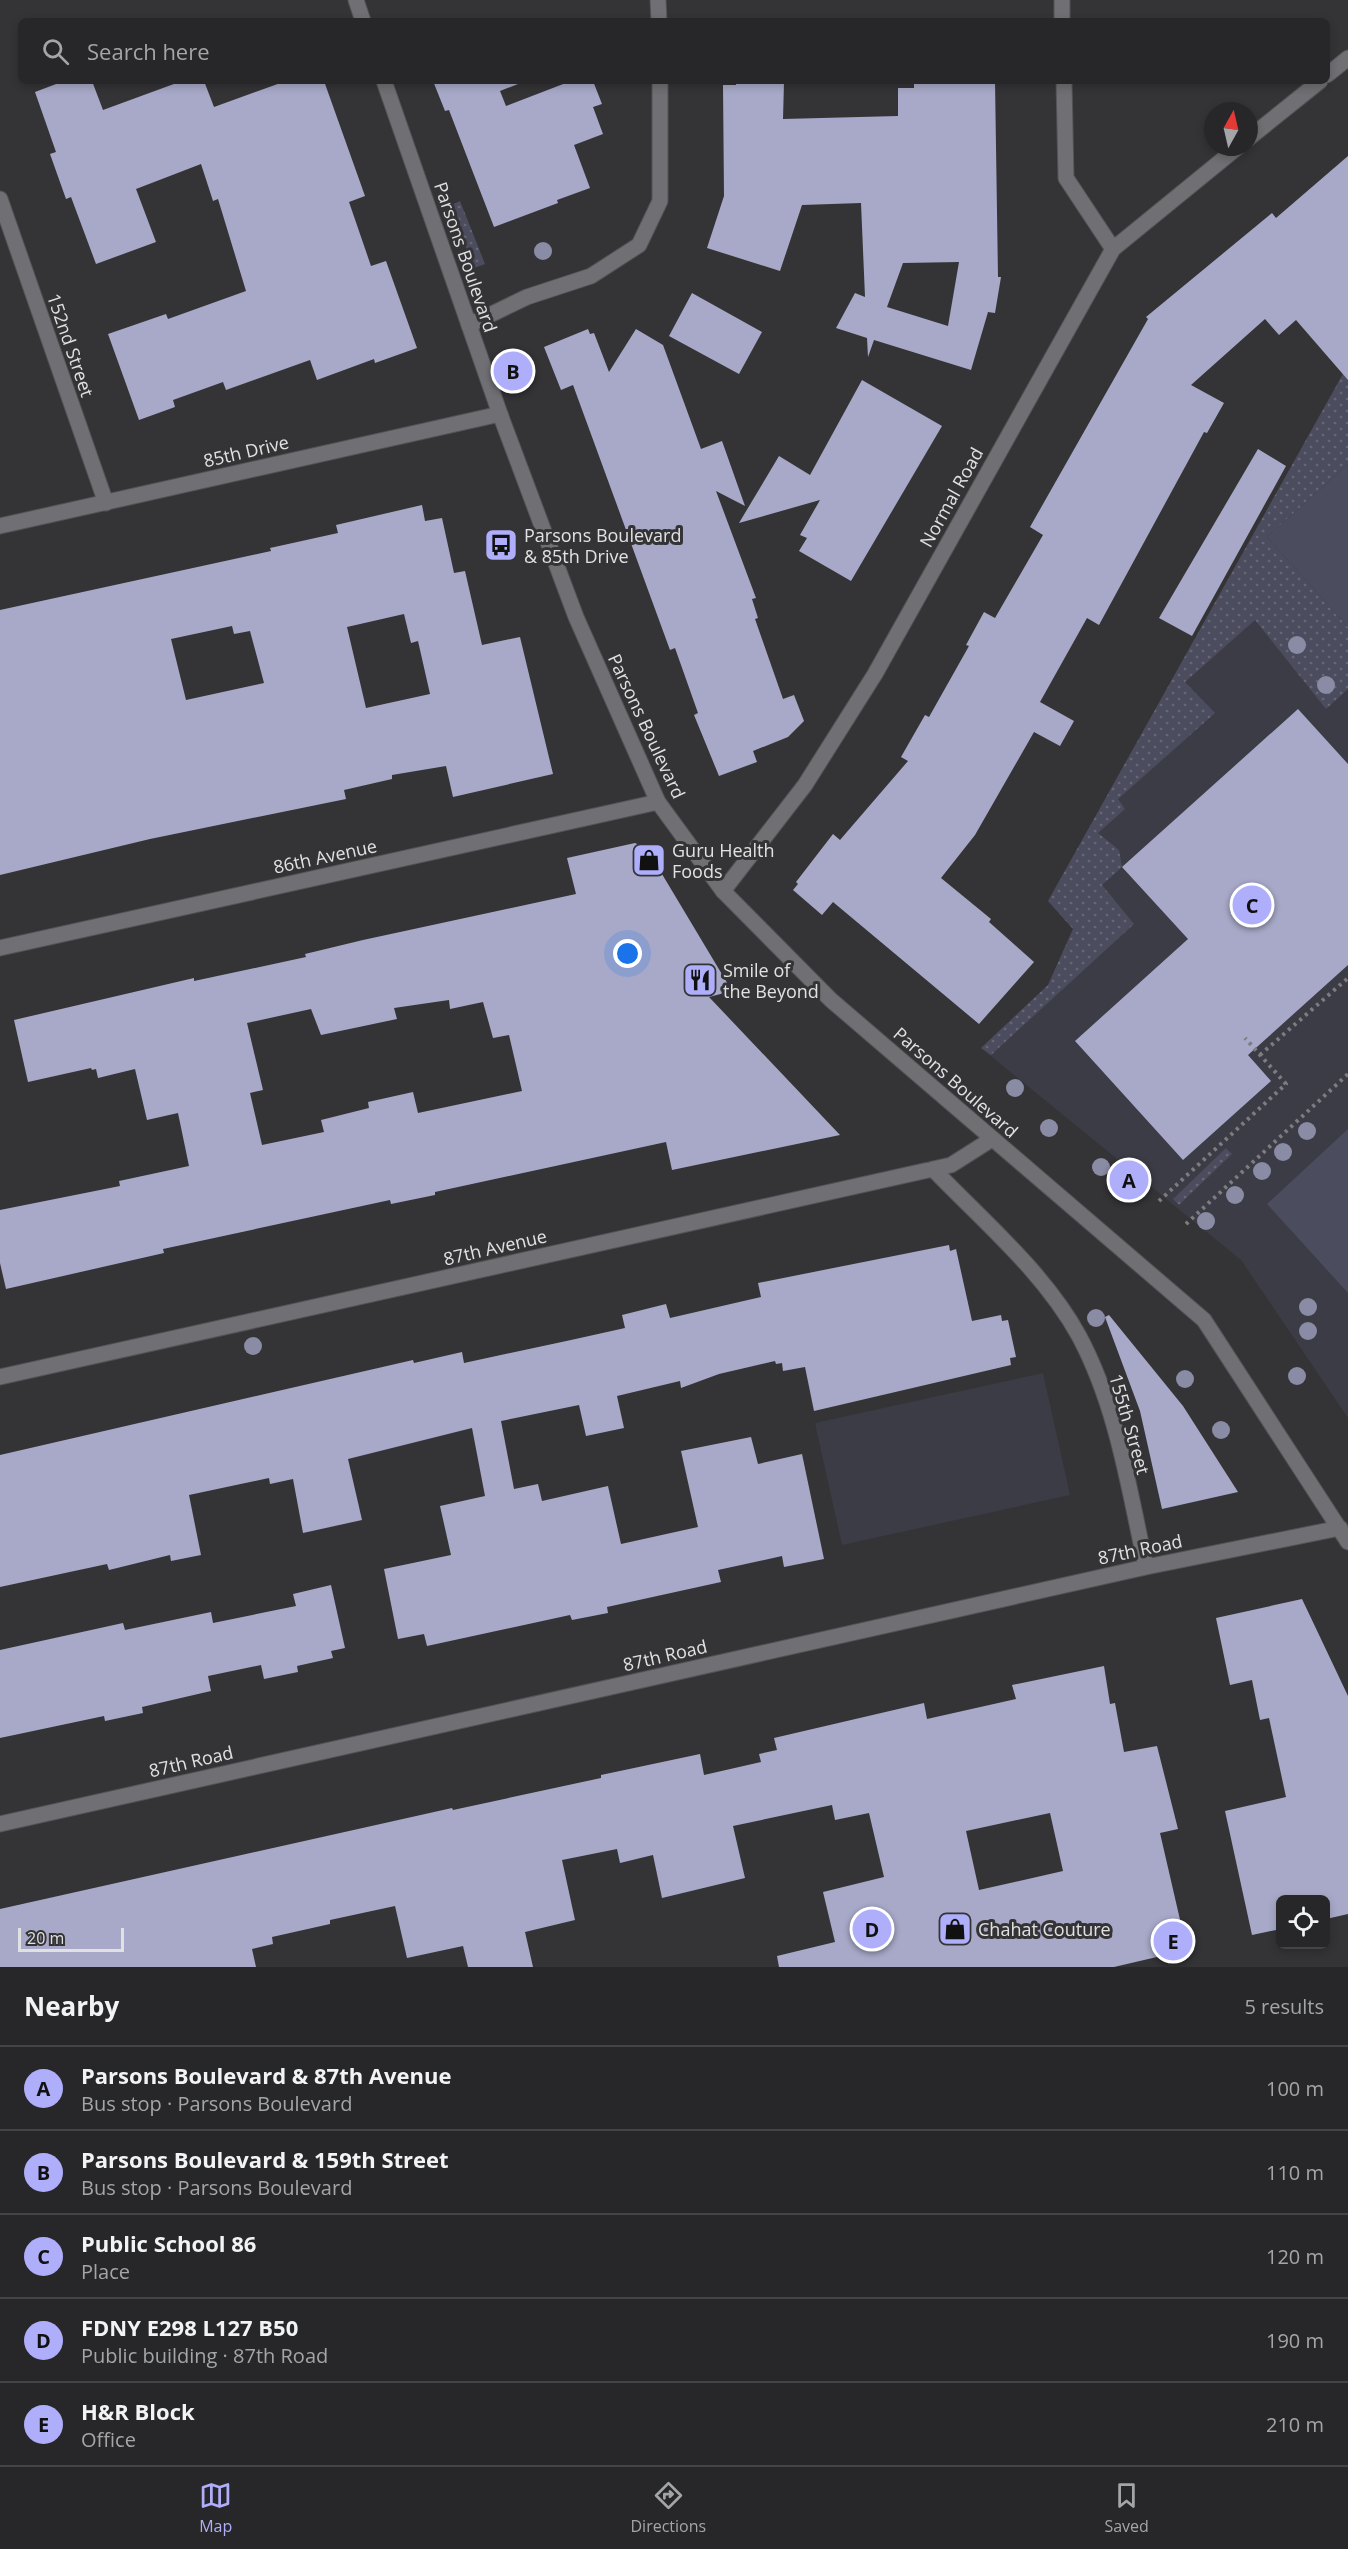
<!DOCTYPE html>
<html lang="en">
<head>
<meta charset="utf-8">
<style>
	body { margin:0; font-family:"Open Sans",sans-serif; background:#333335; color:#f1f3f6 }
	.controls { position:absolute; right:18px; bottom:18px; display:grid; overflow:hidden; border-radius:9px; box-shadow:0 3px 9px #0003 }
	.controls button { width:54px; height:54px; display:grid; place-items:center; padding:0; border:0; border-bottom:2px solid #434446; background:#272729; color:#f1f3f6; font:30px sans-serif }
	.compass { position:absolute; left:1204px; top:102px; width:54px; height:54px; border-radius:50%; background:#272729; box-shadow:0 3px 9px #0003; rotate:8deg }
	.scale { position:absolute; left:18px; bottom:15px; width:106px; box-sizing:border-box; padding-left:6px; border:3px solid #e1e1e3; border-top:0; font-size:16px; line-height:21px; white-space:nowrap; color:#e1e1e3; -webkit-text-stroke:4px #343437; paint-order:stroke }
	.you { position:absolute; left:628px; top:954px; width:21px; height:21px; margin:-15px; border:4px solid #fff; border-radius:50%; background:#1a73e8; box-shadow:0 0 0 9px #1a73e833 }
	.badge { display:grid; place-items:center; width:39px; height:39px; border-radius:50%; background:#aeaefa; color:#111; font-size:20px; font-weight:700 }
	.pin { position:absolute; translate:-50% -50%; border:3px solid #fff; box-shadow:0 2px 6px #0006 }
	.list { margin:0; padding:0; list-style:none }
	h2 { display:flex; justify-content:space-between; align-items:center; height:78px; margin:0; padding:0 24px; font-size:26px }
	h2 small { font-size:20px; font-weight:400; color:#a4a5a8 }
	.list li { display:grid; grid-template-columns:39px 1fr auto; gap:18px; align-items:center; box-sizing:border-box; height:84px; padding:0 24px; border-top:2px solid #434446 }
	.list b { display:block; font-size:22px; white-space:nowrap }
	.list p { margin:0; font-size:20px; white-space:nowrap; color:#a4a5a8 }
	.list em { font-size:20px; font-style:normal; color:#a4a5a8 }
	.icon { flex:none; width:33px; height:33px; fill:none; stroke:currentColor; stroke-width:2; stroke-linecap:round; stroke-linejoin:round }
	.map { position:relative; flex:none; width:1348px; height:1967px; overflow:hidden }
	.search { position:absolute; background:#272729; box-shadow:0 3px 9px #0003; left:18px; right:18px; top:18px; height:66px; display:flex; align-items:center; gap:15px; box-sizing:border-box; padding:0 21px; border-radius:9px; color:#a4a5a8; font-size:22px }
	.sheet { height:498px; background:#272729 }
	nav { display:flex; justify-content:space-around; align-items:center; box-sizing:border-box; height:84px; border-top:2px solid #434446; background:#272729; font-size:16px; color:#a4a5a8 }
	nav a { display:grid; justify-items:center; gap:3px }
	nav .on { color:#aeaefa }
	.map>svg:first-child { display:block }
</style>
</head>
<body>
<div class="map">
<svg width="1348" height="1967" viewBox="0 0 1348 1967">
	<defs>
		<pattern id="grass-dots" width="8" height="8" patternUnits="userSpaceOnUse" patternTransform="scale(1.5)"><rect width="8" height="8" fill="#4c4c5f"/><path d="M2 2h.1M6 6h.1" fill="none" stroke="#666676" stroke-width="1.8" stroke-linecap="round"/></pattern>
	</defs>
	<rect width="100%" height="100%" fill="#343437"/>
	<path fill="#3b3c45" d="M 1348,365 L 1348,1418 L 1241,1260 L 981,1048 L 1048,985 L 1073,929 L 1048,901 Z
		M 1043,1373 L 1070,1495 L 842,1545 L 815,1423 Z"/>
	<path fill="url(#grass-dots)" d="M 460,201 L 485,264 L 474,268 L 449,206 Z
		M 1348,365 L 1348,464 L 1267,537 L 1348,627 L 1348,689 L 1326,709 L 1255,620 L 1185,682 L 1215,713 L 1118,799 L 1125,809 L 1098,833 L 1119,850 L 1122,867 L 1102,885 L 1134,924 L 991,1055 L 981,1048 L 1048,985 L 1073,929 L 1048,901 Z
		M 1226,1148 L 1232,1154 L 1179,1205 L 1173,1199 Z"/>
	<path fill="#4c4c5f" d="M 1348,464 L 1348,627 L 1267,537 Z
		M 1348,1129 L 1348,1293 L 1267,1204 Z"/>
	<path fill="#a8a9c8" fill-rule="evenodd" d="M 64,81 L 92,81 L 103,110 L 182,81 L 204,81 L 214,107 L 286,81 L 324,81 L 365,196 L 349,202 L 371,266 L 386,261 L 417,348 L 375,363 L 374,359 L 317,380 L 310,360 L 226,390 L 223,382 L 173,400 L 175,407 L 139,420 L 108,334 L 166,314 L 168,319 L 246,291 L 218,199 L 213,201 L 201,164 L 136,189 L 156,242 L 96,264 L 71,197 L 66,199 L 50,154 L 56,152 L 35,92 Z
		M 433,81 L 517,81 L 518,84 L 500,91 L 506,106 L 571,81 L 593,81 L 602,104 L 593,107 L 603,134 L 574,145 L 590,188 L 557,200 L 558,203 L 494,227 L 449,110 L 445,111 Z
		M 914,81 L 995,81 L 998,277 L 1001,277 L 995,313 L 988,312 L 971,370 L 874,340 L 868,357 L 867,338 L 836,328 L 855,293 L 865,297 L 861,203 L 802,205 L 780,271 L 707,248 L 724,196 L 723,85 L 736,85 L 736,82 L 784,82 L 783,119 L 898,116 L 898,88 L 914,88 ZM 959,262 L 948,326 L 887,307 L 903,263 Z
		M 1348,156 L 1348,380 L 1296,320 L 1279,335 L 1265,319 L 1191,385 L 1224,403 L 1207,433 L 1204,432 L 1099,625 L 1087,618 L 1040,702 L 1074,721 L 1060,746 L 1034,732 L 975,835 L 941,878 L 991,919 L 989,922 L 1034,962 L 979,1024 L 833,902 L 822,915 L 793,890 L 798,884 L 796,882 L 833,834 L 840,840 L 908,761 L 901,757 L 925,715 L 929,717 L 969,646 L 966,645 L 984,612 L 995,618 L 1043,535 L 1030,527 L 1148,319 L 1146,317 L 1272,213 L 1276,218 Z
		M 692,293 L 762,332 L 739,374 L 669,336 Z
		M 588,329 L 590,334 L 594,333 L 609,372 L 636,329 L 663,345 L 701,449 L 722,441 L 745,506 L 716,491 L 756,598 L 752,599 L 758,618 L 755,619 L 783,699 L 794,695 L 804,721 L 788,737 L 753,751 L 757,762 L 719,776 L 694,715 L 698,713 L 675,648 L 670,650 L 573,385 L 561,390 L 544,347 Z
		M 862,380 L 942,426 L 851,581 L 799,551 L 807,538 L 800,535 L 820,500 L 739,523 L 779,456 L 810,475 Z
		M 1258,449 L 1286,466 L 1192,636 L 1159,618 Z
		M 422,505 L 425,521 L 442,518 L 454,573 L 465,571 L 482,645 L 520,637 L 553,774 L 453,797 L 446,766 L 392,775 L 392,779 L 344,790 L 346,799 L 150,839 L 0,875 L 0,610 L 271,551 L 270,548 L 338,533 L 336,525 ZM 404,614 L 411,643 L 418,641 L 430,694 L 366,708 L 347,627 ZM 232,626 L 234,634 L 250,631 L 264,683 L 186,700 L 171,639 Z
		M 1298,709 L 1348,764 L 1348,965 L 1248,1055 L 1271,1081 L 1183,1160 L 1075,1041 L 1188,939 L 1122,867 Z
		M 635,843 L 647,849 L 732,991 L 709,997 L 840,1135 L 672,1170 L 666,1142 L 435,1192 L 435,1195 L 391,1204 L 390,1200 L 163,1249 L 164,1253 L 6,1289 L 0,1263 L 0,1210 L 120,1186 L 119,1181 L 189,1166 L 178,1113 L 147,1120 L 135,1069 L 98,1078 L 96,1069 L 92,1070 L 91,1068 L 28,1082 L 14,1020 L 194,978 L 194,981 L 306,957 L 305,954 L 363,940 L 576,894 L 567,858 ZM 449,1000 L 450,1009 L 483,1002 L 493,1038 L 509,1035 L 522,1091 L 418,1113 L 413,1092 L 368,1102 L 369,1108 L 321,1120 L 324,1132 L 262,1145 L 250,1093 L 263,1090 L 247,1023 L 311,1009 L 321,1035 L 397,1019 L 394,1008 Z
		M 949,1245 L 950,1251 L 956,1249 L 972,1321 L 1001,1315 L 1002,1321 L 1008,1320 L 1016,1357 L 1010,1358 L 1011,1365 L 814,1411 L 805,1367 L 783,1371 L 782,1363 L 776,1364 L 775,1361 L 719,1374 L 681,1388 L 680,1381 L 617,1396 L 624,1428 L 586,1436 L 579,1405 L 501,1421 L 514,1489 L 538,1484 L 542,1501 L 608,1486 L 621,1544 L 698,1527 L 681,1451 L 751,1437 L 758,1464 L 802,1454 L 824,1559 L 784,1567 L 782,1556 L 718,1570 L 721,1582 L 607,1607 L 608,1613 L 572,1620 L 570,1615 L 427,1646 L 424,1634 L 398,1639 L 384,1569 L 451,1555 L 440,1506 L 485,1496 L 472,1428 L 348,1459 L 362,1520 L 303,1533 L 293,1479 L 270,1484 L 269,1478 L 189,1495 L 201,1555 L 171,1561 L 170,1555 L 109,1570 L 107,1564 L 0,1587 L 0,1455 L 413,1360 L 414,1363 L 462,1352 L 464,1363 L 571,1340 L 625,1328 L 622,1315 L 666,1304 L 670,1318 L 761,1297 L 758,1283 Z
		M 1109,1315 L 1183,1406 L 1238,1492 L 1162,1509 L 1140,1411 L 1105,1317 Z
		M 331,1585 L 345,1648 L 331,1651 L 333,1658 L 297,1666 L 298,1672 L 264,1679 L 261,1665 L 208,1676 L 211,1691 L 142,1707 L 143,1713 L 105,1721 L 104,1716 L 0,1738 L 0,1650 L 123,1623 L 125,1630 L 211,1612 L 213,1623 L 296,1606 L 293,1594 Z
		M 1302,1599 L 1348,1696 L 1348,1914 L 1326,1919 L 1326,1899 L 1281,1899 L 1281,1929 L 1252,1935 L 1225,1811 L 1286,1797 L 1269,1718 L 1260,1720 L 1252,1680 L 1230,1685 L 1216,1618 Z
		M 1104,1666 L 1110,1704 L 1115,1703 L 1124,1752 L 1157,1746 L 1178,1829 L 1160,1833 L 1187,1950 L 1114,1967 L 779,1967 L 777,1956 L 835,1942 L 823,1892 L 884,1877 L 869,1813 L 835,1820 L 832,1805 L 733,1826 L 745,1878 L 662,1898 L 653,1855 L 620,1863 L 617,1849 L 562,1860 L 575,1920 L 525,1932 L 533,1967 L 468,1967 L 463,1946 L 407,1958 L 395,1906 L 330,1920 L 330,1924 L 272,1937 L 273,1944 L 252,1949 L 256,1967 L 0,1967 L 0,1909 L 452,1808 L 453,1810 L 601,1778 L 601,1775 L 700,1754 L 704,1775 L 761,1762 L 759,1754 L 777,1750 L 774,1738 L 924,1703 L 927,1719 L 1016,1699 L 1012,1685 ZM 1050,1813 L 1063,1871 L 979,1890 L 966,1831 Z"/>
	<g fill="none" stroke-linecap="round" stroke-linejoin="round">
		<defs>
			<path id="minor" d="M 658,0 L 659,21
				M 1062,0 L 1062,21
				M 1327,75 L 1348,58
				M 1064,81 L 1066,178 L 1113,249
				M 1249,138 L 1320,81
				M 0,199 L 106,503
				M 469,325 L 527,297 L 591,276 L 639,245 L 660,201 L 660,81
				M 0,526 L 500,414
				M 723,891 L 805,785 L 875,674 L 1113,249 L 1238,147
				M 0,948 L 658,802
				M 933,1169 C 983,1221 1044,1272 1079,1336 C 1117,1407 1129,1489 1146,1567
				M 0,1377 L 951,1165 L 992,1139
				M 0,1824 L 1146,1567 L 1340,1528"/>
			<path id="tertiary" d="M 356,0 L 363,21
				M 384,81 L 500,414 L 576,617 L 658,802 L 723,891 L 831,1000 L 1204,1320 L 1348,1542"/>
		</defs>
		<use href="#minor" stroke="#525356" stroke-width="17"/>
		<use href="#tertiary" stroke="#525356" stroke-width="17"/>
		<path stroke="#7d7d80" stroke-width="4" stroke-dasharray="3 4.5" stroke-linecap="butt" d="M 1260,1055 L 1348,978
			M 1159,1201 L 1286,1084 L 1245,1038
			M 1186,1224 L 1348,1074"/>
		<use href="#minor" stroke="#707074" stroke-width="15"/>
		<use href="#tertiary" stroke="#707074" stroke-width="15"/>
	</g>
	<g fill="#8a8ba4">
		<circle cx="543" cy="251" r="9"/>
		<circle cx="1297" cy="645" r="9"/>
		<circle cx="1326" cy="685" r="9"/>
		<circle cx="1015" cy="1088" r="9"/>
		<circle cx="1049" cy="1128" r="9"/>
		<circle cx="1307" cy="1131" r="9"/>
		<circle cx="1283" cy="1152" r="9"/>
		<circle cx="1101" cy="1167" r="9"/>
		<circle cx="1262" cy="1171" r="9"/>
		<circle cx="1235" cy="1195" r="9"/>
		<circle cx="1206" cy="1221" r="9"/>
		<circle cx="1308" cy="1307" r="9"/>
		<circle cx="1096" cy="1318" r="9"/>
		<circle cx="1308" cy="1331" r="9"/>
		<circle cx="253" cy="1346" r="9"/>
		<circle cx="1297" cy="1376" r="9"/>
		<circle cx="1185" cy="1379" r="9"/>
		<circle cx="1221" cy="1430" r="9"/>
	</g>
	<defs>
		<symbol id="bus-square" viewBox="-11 -11 22 22"><rect x="-9" y="-9" width="18" height="18" rx="4" fill="#aeaefa" stroke="#343437"/><path d="M-5-6H5V4H4V6H2V4H-2V6H-4V4H-5ZM-3.5-4V0h7V-4ZM-3.5 1.2v1.5H-2V1.2ZM2 1.2v1.5H3.5V1.2Z" fill="#111"/></symbol>
		<symbol id="shop-square" viewBox="-11 -11 22 22"><rect x="-9" y="-9" width="18" height="18" rx="4" fill="#aeaefa" stroke="#343437"/><path d="M-5-2.5h2.3a2.7 3.5 0 0 1 5.4 0H5L5.5 6h-11ZM-1.5-2.5h3a1.5 2.3 0 0 0-3 0Z" fill="#111"/></symbol>
		<symbol id="restaurant-square" viewBox="-11 -11 22 22"><rect x="-9" y="-9" width="18" height="18" rx="4" fill="#aeaefa" stroke="#343437"/><path d="M-5-6h1v4h1v-4h1v4h1v-4h1v5L-1.5 .5V6h-2V.5L-5-1ZM5-6V6H3V1.5H1.5Q1.5-4 5-6Z" fill="#111"/></symbol>
	</defs>
	<g fill-rule="evenodd">
		<use href="#bus-square" x="482" y="526" width="38" height="38"/>
		<use href="#shop-square" x="630" y="841" width="38" height="38"/>
		<use href="#restaurant-square" x="681" y="961" width="38" height="38"/>
		<use href="#shop-square" x="936" y="1910" width="38" height="38"/>
	</g>
	<g text-anchor="middle" dominant-baseline="central" stroke-width="6" stroke-linejoin="round" paint-order="stroke">
		<g font-size="18" fill="#e1e1e3" stroke="#343437">
			<text transform="translate(466 257) rotate(71)">Parsons Boulevard</text>
			<text transform="translate(71 345) rotate(71)">152nd Street</text>
			<text transform="translate(246 451) rotate(-13)">85th Drive</text>
			<text transform="translate(951 497) rotate(-61)">Normal Road</text>
			<text transform="translate(647 726) rotate(65)">Parsons Boulevard</text>
			<text transform="translate(325 856) rotate(-12)">86th Avenue</text>
			<text transform="translate(956 1082) rotate(41)">Parsons Boulevard</text>
			<text transform="translate(495 1247) rotate(-13)">87th Avenue</text>
			<text transform="translate(1130 1424) rotate(74)">155th Street</text>
			<text transform="translate(1140 1549) rotate(-12)">87th Road</text>
			<text transform="translate(665 1655) rotate(-13)">87th Road</text>
			<text transform="translate(191 1761) rotate(-13)">87th Road</text>
		</g>
		<g font-size="18" fill="#e1e1e3" stroke="#343437" text-anchor="start">
			<text x="524" y="535">Parsons Boulevard<tspan x="524" dy="21">&amp; 85th Drive</tspan></text>
			<text x="672" y="850">Guru Health<tspan x="672" dy="21">Foods</tspan></text>
			<text x="723" y="970">Smile of<tspan x="723" dy="21">the Beyond</tspan></text>
			<text x="978" y="1929">Chahat Couture</text>
		</g>
	</g>
</svg>
<div class="controls">
<button><svg class="icon" aria-label="locate" viewBox="0 0 24 24"><circle cx="12" cy="12" r="6"/><path d="M12 2v4M12 18v4M2 12h4M18 12h4"/></svg></button>
</div>
<svg class="compass" viewBox="-18 -18 36 36"><path d="M0-13l5 13h-10z" fill="#e53935"/><path d="M0 13l5-13h-10z" fill="#a4a5a8"/></svg>
<div class="scale">20 m</div>
<div class="you"></div>
<div class="pin badge" style="left:1129px;top:1180px">A</div>
<div class="pin badge" style="left:513px;top:371px">B</div>
<div class="pin badge" style="left:1252px;top:905px">C</div>
<div class="pin badge" style="left:872px;top:1929px">D</div>
<div class="pin badge" style="left:1173px;top:1941px">E</div>
<div class="search"><svg class="icon" aria-label="search" viewBox="0 0 24 24"><circle cx="10" cy="10" r="6"/><path d="M15 15l6 6"/></svg>Search here</div>
</div>
<section class="sheet">
<h2>Nearby<small>5 results</small></h2>
<ul class="list">
<li><span class="badge">A</span><div><b>Parsons Boulevard &amp; 87th Avenue</b><p>Bus stop · Parsons Boulevard</p></div><em>100 m</em></li>
<li><span class="badge">B</span><div><b>Parsons Boulevard &amp; 159th Street</b><p>Bus stop · Parsons Boulevard</p></div><em>110 m</em></li>
<li><span class="badge">C</span><div><b>Public School 86</b><p>Place</p></div><em>120 m</em></li>
<li><span class="badge">D</span><div><b>FDNY E298 L127 B50</b><p>Public building · 87th Road</p></div><em>190 m</em></li>
<li><span class="badge">E</span><div><b>H&amp;R Block</b><p>Office</p></div><em>210 m</em></li>
</ul>
</section>
<nav>
<a class="on"><svg class="icon" aria-label="map" viewBox="0 0 24 24"><path d="M3 6l6-2 6 2 6-2v14l-6 2-6-2-6 2zM9 4v14M15 6v14"/></svg>Map</a>
<a><svg class="icon" aria-label="directions" viewBox="0 0 24 24"><path d="M12 3l9 9-9 9-9-9zM9 14v-3h6M13 9l2 2-2 2"/></svg>Directions</a>
<a><svg class="icon" aria-label="saved" viewBox="0 0 24 24"><path d="M7 4h10v16l-5-4-5 4z"/></svg>Saved</a>
</nav>
</body>
</html>
